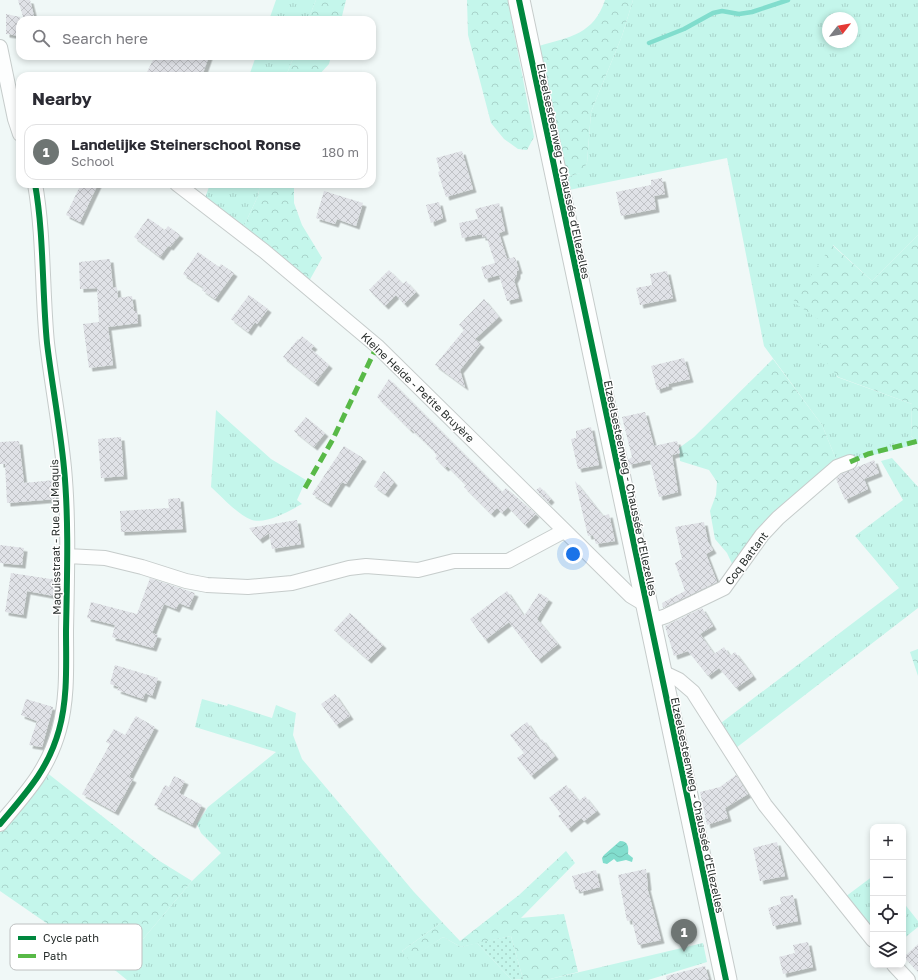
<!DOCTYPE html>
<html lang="en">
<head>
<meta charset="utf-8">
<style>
	body { margin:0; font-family:"Golos Text",sans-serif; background:#f7f7f7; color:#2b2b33 }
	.controls { position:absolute; right:12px; bottom:12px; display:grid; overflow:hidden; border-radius:8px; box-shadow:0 2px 6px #0003 }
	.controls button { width:36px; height:36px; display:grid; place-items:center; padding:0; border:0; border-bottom:1px solid #e1e1e2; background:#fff; color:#2b2b33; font:20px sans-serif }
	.compass { position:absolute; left:822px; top:12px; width:36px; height:36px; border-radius:50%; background:#fff; box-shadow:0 2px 6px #0003; rotate:59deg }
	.you { position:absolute; left:573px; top:554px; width:14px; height:14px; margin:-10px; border:3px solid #fff; border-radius:50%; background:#1a73e8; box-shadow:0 0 0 6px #1a73e833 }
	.badge { display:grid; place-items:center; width:26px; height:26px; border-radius:50%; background:#6e7573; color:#fff; font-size:13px; font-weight:700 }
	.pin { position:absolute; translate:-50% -33px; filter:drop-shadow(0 1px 2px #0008) }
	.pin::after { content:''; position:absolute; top:21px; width:14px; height:12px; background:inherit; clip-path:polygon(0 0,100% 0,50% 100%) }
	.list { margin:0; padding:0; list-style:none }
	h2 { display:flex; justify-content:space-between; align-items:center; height:52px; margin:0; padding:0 16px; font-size:17px }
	h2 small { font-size:13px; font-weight:400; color:#7c7c81 }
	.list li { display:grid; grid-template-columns:26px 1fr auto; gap:12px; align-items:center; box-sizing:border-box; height:56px; margin:0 8px 8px; padding:0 8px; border:1px solid #e1e1e2; border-radius:12px }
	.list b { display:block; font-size:15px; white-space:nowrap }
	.list p { margin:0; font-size:13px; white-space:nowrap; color:#7c7c81 }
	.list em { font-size:13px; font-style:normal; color:#7c7c81 }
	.icon { flex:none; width:22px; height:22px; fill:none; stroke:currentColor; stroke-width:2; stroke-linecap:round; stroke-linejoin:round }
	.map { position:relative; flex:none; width:918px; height:980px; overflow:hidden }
	.search { position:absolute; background:#fff; box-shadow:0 2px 6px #0003; left:16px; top:16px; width:360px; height:44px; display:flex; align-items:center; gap:10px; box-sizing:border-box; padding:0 14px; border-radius:12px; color:#7c7c81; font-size:15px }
	.panel { position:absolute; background:#fff; box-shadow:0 2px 6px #0003; left:16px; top:72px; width:360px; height:116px; border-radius:12px }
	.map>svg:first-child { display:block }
</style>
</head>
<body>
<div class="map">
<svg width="918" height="980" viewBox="0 0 918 980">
	<defs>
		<pattern id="grass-tufts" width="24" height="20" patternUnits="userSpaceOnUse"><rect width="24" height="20" fill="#c4f6eb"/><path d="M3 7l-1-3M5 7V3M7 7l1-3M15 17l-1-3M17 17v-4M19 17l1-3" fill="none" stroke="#a8d3ca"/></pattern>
		<pattern id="forest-crowns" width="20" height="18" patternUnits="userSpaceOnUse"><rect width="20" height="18" fill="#c4f6eb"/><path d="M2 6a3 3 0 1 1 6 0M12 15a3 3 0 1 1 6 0" fill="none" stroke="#a8d3ca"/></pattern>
		<pattern id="garden-dots" width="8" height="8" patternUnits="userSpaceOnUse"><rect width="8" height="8" fill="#c4f6eb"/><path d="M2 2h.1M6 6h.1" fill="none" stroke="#a8d3ca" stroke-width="1.8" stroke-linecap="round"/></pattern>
		<pattern id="water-waves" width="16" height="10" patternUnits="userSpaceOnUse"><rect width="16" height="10" fill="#81ddcd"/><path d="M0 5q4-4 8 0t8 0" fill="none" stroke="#6fbeb0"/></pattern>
		<pattern id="building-cross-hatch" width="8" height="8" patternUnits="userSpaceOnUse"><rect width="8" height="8" fill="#e0e2e7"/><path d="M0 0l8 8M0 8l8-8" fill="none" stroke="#c0c2c6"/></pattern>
		<filter id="shadow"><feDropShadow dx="3.5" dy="3.5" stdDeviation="0" flood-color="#0004"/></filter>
	</defs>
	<rect width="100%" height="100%" fill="#f0f8f7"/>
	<path fill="url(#grass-tufts)" fill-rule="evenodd" d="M 276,0 L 316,0 L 308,20 L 269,20 Z
		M 633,0 L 918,0 L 918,235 L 872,281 L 833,245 L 833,330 L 837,377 L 912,404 L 911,436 L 917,444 L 838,464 L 822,425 L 764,346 L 727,158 L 569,190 L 566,177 L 580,173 L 587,163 L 591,112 L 622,36 ZM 828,18 L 852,18 L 852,42 L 828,42 Z
		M 256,56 L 294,56 L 286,76 L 249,76 Z
		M 210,184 L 260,184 L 258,196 L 242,230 L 204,201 Z
		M 216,410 L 271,459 L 306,480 L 297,500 L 302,504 C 289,511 268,524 252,520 C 238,515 222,497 211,487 Z
		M 892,458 L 918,487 L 918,608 L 732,751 L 717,726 L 899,588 L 855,536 L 903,500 L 881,461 Z
		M 202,699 L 227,706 L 228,704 L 272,718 L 276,705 L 296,713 L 293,735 L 302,759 L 414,892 L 442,922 L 402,951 L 409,959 L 443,937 L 461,947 L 477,943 L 512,980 L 127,980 L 116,971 L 192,881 L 221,853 L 201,833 L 197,824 L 208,807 L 276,752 L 195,727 Z
		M 873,876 L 873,931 L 845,897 Z
		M 903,902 L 918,921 L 918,927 L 903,939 Z
		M 703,943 L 707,962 L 648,980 L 546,980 Z"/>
	<path fill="url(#forest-crowns)" d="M 316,0 L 346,0 L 341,20 L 308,20 Z
		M 467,0 L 508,0 L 534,137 L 527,150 L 518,149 L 504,139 L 491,123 L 468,35 Z
		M 605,0 L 633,0 L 622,36 L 591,112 L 587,163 L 581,173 L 566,177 L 539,46 C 570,37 594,34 605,0 Z
		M 294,56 L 331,56 L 329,64 L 318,76 L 286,76 Z
		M 260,184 L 294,184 L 294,203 L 302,225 L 322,258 L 308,283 L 242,230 L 258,196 Z
		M 918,235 L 918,444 L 911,436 L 912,404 L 838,377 L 816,349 L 833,329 L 793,302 L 832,245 L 872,281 Z
		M 773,359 L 822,425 L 838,464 L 734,568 L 727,553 L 715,539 L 710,511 L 716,495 L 717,482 L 709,470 L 680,461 L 679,448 L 694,437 Z
		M 918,649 L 918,676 L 910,652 Z
		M 46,772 L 158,860 L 192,881 L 116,971 L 0,891 L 0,829 Z
		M 566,851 L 575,863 L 521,918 L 564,914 L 578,972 L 546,980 L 517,980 L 523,979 L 511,936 L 461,947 L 443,937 L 409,960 L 402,951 L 442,922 L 460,941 L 519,895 Z"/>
	<path fill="url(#garden-dots)" d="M 511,936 L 523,979 L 512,980 L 477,943 Z"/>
	<path fill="url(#water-waves)" d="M 620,841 C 628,841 629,847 628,854 L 633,858 L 632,862 L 626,860 L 617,862 L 614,859 L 607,864 L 603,863 L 602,858 L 604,855 Z"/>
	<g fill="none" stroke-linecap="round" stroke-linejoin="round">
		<path stroke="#81ddcd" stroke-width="4.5" d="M 649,43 L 684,29 L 713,13 L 722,11 L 739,14 L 752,12 L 788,0"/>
	</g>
	<path fill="url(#building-cross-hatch)" filter="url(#shadow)" d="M 18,0 L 30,0 L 35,20 L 24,20 Z
		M 6,14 L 20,17 L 20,36 L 6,34 Z
		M 155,56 L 209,56 L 202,76 L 145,76 Z
		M 462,151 L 473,189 L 446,197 L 438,172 L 440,171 L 436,158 Z
		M 662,178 L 665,194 L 654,196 L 656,209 L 621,216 L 616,192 L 651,185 L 651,180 Z
		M 81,184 L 98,184 L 80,222 L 66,215 Z
		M 324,191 L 363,203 L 356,226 L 337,219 L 335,224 L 316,218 Z
		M 439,202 L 443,218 L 431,223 L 426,205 Z
		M 499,203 L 505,231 L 499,233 L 507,259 L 515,257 L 519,270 L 517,271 L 517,275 L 514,280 L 519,298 L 507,301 L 499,275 L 485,279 L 481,267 L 495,263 L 486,236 L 482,237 L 482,234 L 462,238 L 459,223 L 478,219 L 475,209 Z
		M 148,218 L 165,230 L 168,226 L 180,235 L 170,247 L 168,246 L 160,257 L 134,237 Z
		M 198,252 L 219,267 L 221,264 L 234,273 L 215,299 L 202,290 L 204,288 L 183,274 Z
		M 110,259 L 113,288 L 117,287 L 118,298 L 132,296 L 134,311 L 137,311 L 138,323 L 108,327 L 113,365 L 89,368 L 83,324 L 99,322 L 97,288 L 80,289 L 79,262 Z
		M 389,270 L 403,284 L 406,281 L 416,292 L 404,304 L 396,295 L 385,306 L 369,290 Z
		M 667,271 L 673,298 L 640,305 L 636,288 L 652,285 L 650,274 Z
		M 249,295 L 268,309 L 257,324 L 255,322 L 248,332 L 231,319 Z
		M 484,299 L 499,317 L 475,339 L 481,344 L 460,370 L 465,387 L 435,365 L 464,330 L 459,325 Z
		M 302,336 L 314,346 L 311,349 L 329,365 L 315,383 L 283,357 L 298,339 L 299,340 Z
		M 684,358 L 690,379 L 668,384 L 669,386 L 657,390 L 651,366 Z
		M 389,379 L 502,492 L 506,488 L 536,514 L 525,525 L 508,507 L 502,513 L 497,508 L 491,514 L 464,487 L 466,485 L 447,466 L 445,468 L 435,458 L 437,456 L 432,449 L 411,429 L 410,430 L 377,397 Z
		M 645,412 L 654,446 L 677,441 L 680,453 L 672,455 L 678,492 L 659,497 L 650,460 L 629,465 L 628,460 L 632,457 L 622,417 Z
		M 306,417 L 325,433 L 314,447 L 294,431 Z
		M 591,427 L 599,465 L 578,469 L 571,439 L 576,438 L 576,431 Z
		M 121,437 L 124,476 L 101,478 L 98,439 Z
		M 19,441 L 24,483 L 55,480 L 56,499 L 7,503 L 5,464 L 0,464 L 0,442 Z
		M 344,446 L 363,458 L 346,484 L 342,482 L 328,504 L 312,494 Z
		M 874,460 L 879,473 L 864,479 L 868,489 L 845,500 L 836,479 L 841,474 Z
		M 384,471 L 394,482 L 385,494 L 374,486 Z
		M 575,481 L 603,516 L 609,514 L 615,541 L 596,544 L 593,535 L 588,536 Z
		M 540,487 L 551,499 L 548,502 L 536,490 Z
		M 180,498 L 183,529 L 121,532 L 120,511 L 169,508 L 168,499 Z
		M 297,520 L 301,544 L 272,549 L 269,533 L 259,540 L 249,528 Z
		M 704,522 L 708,542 L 713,550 L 706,554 L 717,582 L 663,608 L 662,603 L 685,591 L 675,563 L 682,559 L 675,527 Z
		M 0,545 L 24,548 L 22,565 L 0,563 Z
		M 11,573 L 57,580 L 54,596 L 27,591 L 23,615 L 5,612 Z
		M 150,578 L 195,593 L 189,607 L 179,603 L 176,609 L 164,604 L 152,633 L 158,635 L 153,648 L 112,637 L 115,625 L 87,618 L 91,602 L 137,614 Z
		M 507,591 L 524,616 L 539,593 L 549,599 L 537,619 L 558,644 L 538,660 L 509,622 L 485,640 L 470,619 Z
		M 702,608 L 713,626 L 700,634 L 714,654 L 724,647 L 730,656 L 735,652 L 753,676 L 736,688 L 719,668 L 708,676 L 688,651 L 674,656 L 665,626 Z
		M 350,613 L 383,645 L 368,660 L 334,630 Z
		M 115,665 L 158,678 L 152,696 L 145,693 L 143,699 L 117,690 L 119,687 L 110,684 Z
		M 335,694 L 350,716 L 336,725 L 321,704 Z
		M 26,699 L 53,707 L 42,747 L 29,745 L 37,721 L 21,715 Z
		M 136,716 L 155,727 L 129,777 L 133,779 L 115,812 L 82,794 L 110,744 L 106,742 L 114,729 L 125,735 Z
		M 527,722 L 540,741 L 542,739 L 555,756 L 531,776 L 517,758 L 524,753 L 510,735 Z
		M 736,775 L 748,794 L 725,808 L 728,818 L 707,825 L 700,792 L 720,787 Z
		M 174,776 L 185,781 L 179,793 L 202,805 L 192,825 L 154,805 L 165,785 L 169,787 Z
		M 566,785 L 579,801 L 585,796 L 597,811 L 584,821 L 581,818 L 568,829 L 558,816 L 561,814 L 549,798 Z
		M 777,842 L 785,876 L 760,881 L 753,848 Z
		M 646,869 L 648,887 L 647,887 L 661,940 L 638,945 L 632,920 L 627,921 L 618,875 Z
		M 596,870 L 600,887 L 580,892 L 580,889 L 576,890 L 572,876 Z
		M 793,895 L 798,921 L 773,926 L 768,908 L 781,904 L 780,897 Z
		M 808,942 L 813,967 L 783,974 L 779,957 L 795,953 L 793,945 Z
		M 918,944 L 918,972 L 904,957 Z
		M 705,966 L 709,980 L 667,980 L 666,976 Z"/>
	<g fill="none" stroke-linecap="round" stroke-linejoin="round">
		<defs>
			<path id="minor" d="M 0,47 L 15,119 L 20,134
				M 177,184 L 264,251 L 377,346 L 631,596 L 646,605
				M 67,556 L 105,558 L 142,567 L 186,581 L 207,585 L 248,587 L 292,583 L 349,568 L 366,566 L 418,570 L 454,561 L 508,561 L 564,531
				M 649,622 L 666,616 L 724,588 L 762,535 L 778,518 L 837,467 L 850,462
				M 660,671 L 679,680 L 693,692 L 765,805 L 873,940
				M 0,824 C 26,793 48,770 59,730 C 68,698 66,663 66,631 C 67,577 69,521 64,468 C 60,426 52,385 47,343 C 42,292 44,234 35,184
				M 894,965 L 908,980"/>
			<path id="primary" d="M 519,0 L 726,980"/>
		</defs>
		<use href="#minor" stroke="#c6cccb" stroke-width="16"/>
		<use href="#primary" stroke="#c6cccb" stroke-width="23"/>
		<use href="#minor" stroke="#fdfefe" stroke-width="14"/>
		<use href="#primary" stroke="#fdfefe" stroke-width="21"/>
		<path stroke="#58b947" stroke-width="5" stroke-dasharray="10 5" stroke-linecap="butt" d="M 850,462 L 868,454 L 918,441
			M 305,488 L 333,439 L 377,346"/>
		<defs>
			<path id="cycleway" d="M 519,0 L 726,980
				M 0,824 C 26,793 48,770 59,730 C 68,698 66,663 66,631 C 67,577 69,521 64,468 C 60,426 52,385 47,343 C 42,292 44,234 35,184"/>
		</defs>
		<use href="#cycleway" stroke="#fff" stroke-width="8"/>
		<use href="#cycleway" stroke="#00873e" stroke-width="6"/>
	</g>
	<g text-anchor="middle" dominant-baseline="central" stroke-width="3" stroke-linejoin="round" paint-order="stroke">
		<g font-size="11" fill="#282e2c" stroke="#fff">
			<text transform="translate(564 171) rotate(78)">Elzeelsesteenweg - Chaussée d'Ellezelles</text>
			<text transform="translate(418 387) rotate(44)">Kleine Heide - Petite Bruyère</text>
			<text transform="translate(631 488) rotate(78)">Elzeelsesteenweg - Chaussée d'Ellezelles</text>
			<text transform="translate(55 537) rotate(-91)">Maquisstraat - Rue du Maquis</text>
			<text transform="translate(746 558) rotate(-53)">Coq Battant</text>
			<text transform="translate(698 805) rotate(78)">Elzeelsesteenweg - Chaussée d'Ellezelles</text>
		</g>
	</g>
	<rect x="10" y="924" width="132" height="46" rx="6" fill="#fff" stroke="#bec0c0" stroke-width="1"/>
	<rect x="18" y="936" width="18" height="4" fill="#00873e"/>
	<rect x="18" y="954" width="18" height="4" fill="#58b947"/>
	<g font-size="11" fill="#282e2c">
		<text x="43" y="942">Cycle path</text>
		<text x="43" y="960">Path</text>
	</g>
</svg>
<div class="controls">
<button>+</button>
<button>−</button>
<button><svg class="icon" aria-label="locate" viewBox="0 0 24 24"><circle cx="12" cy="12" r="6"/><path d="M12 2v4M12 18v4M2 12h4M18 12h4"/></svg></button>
<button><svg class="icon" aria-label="layers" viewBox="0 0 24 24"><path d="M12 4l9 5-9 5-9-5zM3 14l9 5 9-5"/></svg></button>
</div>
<svg class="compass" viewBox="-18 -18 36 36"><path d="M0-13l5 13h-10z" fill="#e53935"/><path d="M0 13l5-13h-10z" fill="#7c7c81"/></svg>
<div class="you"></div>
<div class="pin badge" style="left:684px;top:952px">1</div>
<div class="search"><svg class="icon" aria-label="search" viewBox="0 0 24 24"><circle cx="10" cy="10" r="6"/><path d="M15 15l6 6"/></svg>Search here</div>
<section class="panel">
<h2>Nearby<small></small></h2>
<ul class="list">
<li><span class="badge">1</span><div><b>Landelijke Steinerschool Ronse</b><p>School</p></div><em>180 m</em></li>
</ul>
</section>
</div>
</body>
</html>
